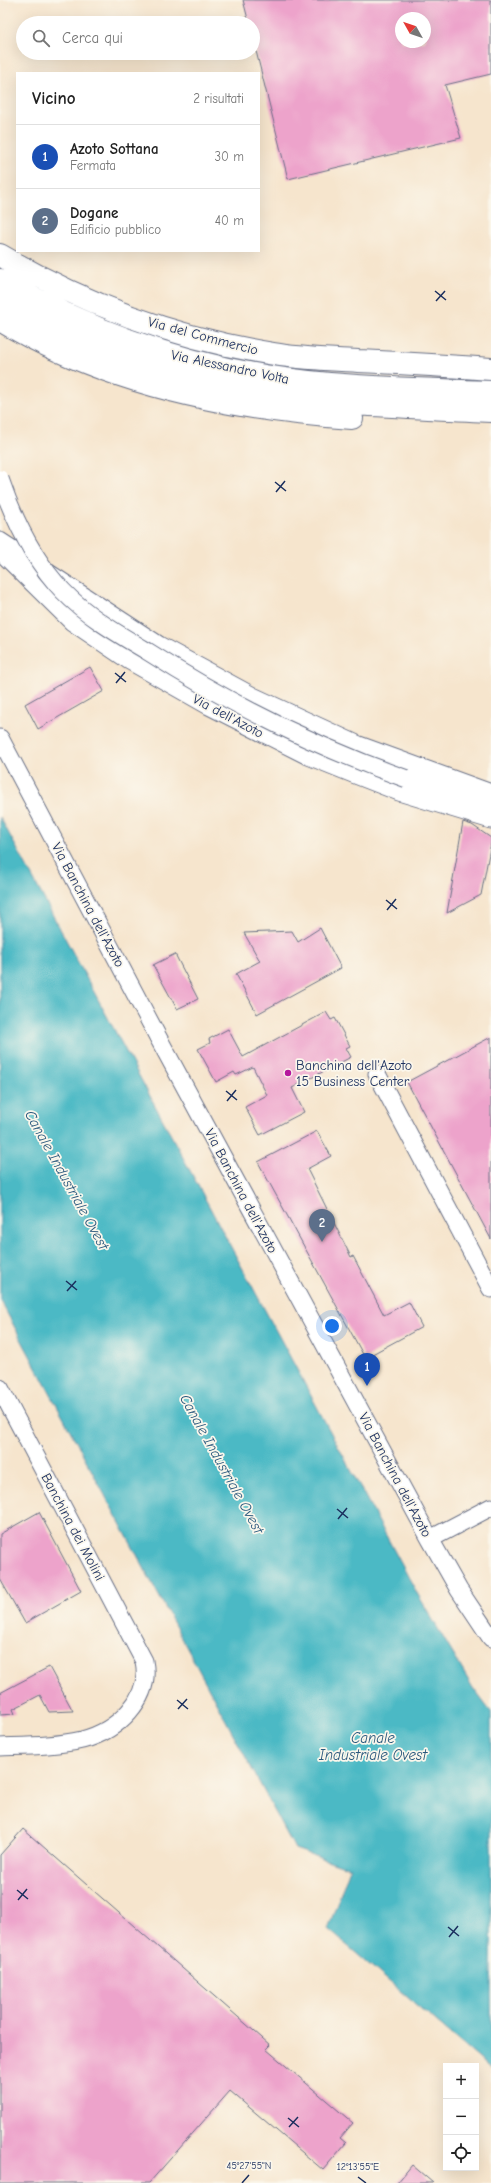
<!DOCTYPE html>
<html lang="it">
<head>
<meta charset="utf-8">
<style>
	body { margin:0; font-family:"Comic Neue",sans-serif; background:#f6f6f6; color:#222 }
	.controls { position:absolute; right:12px; bottom:12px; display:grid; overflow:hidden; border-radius:0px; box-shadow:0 4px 16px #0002 }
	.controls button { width:36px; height:36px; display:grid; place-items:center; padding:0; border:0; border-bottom:1px solid #e0e0e0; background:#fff; color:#222; font:20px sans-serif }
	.compass { position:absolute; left:395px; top:12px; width:36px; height:36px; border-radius:50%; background:#fff; box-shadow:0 4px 16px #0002; rotate:310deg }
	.you { position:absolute; left:332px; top:1326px; width:14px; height:14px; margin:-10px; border:3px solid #fff; border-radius:50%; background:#1a73e8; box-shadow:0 0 0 6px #1a73e833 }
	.badge { display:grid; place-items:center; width:26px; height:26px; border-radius:50%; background:#2563eb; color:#fff; font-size:13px; font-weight:700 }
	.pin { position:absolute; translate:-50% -33px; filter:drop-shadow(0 1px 2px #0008) }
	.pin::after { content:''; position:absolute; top:21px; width:14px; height:12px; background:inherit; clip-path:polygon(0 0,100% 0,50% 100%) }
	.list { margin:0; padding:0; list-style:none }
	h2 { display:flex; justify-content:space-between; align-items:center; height:52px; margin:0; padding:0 16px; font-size:17px }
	h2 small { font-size:13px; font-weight:400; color:#767676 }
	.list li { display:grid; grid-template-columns:26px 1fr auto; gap:12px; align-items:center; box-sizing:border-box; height:64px; padding:0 16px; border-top:1px solid #e0e0e0 }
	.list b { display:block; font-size:15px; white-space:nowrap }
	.list p { margin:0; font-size:13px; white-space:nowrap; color:#767676 }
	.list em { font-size:13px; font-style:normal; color:#767676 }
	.icon { flex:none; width:22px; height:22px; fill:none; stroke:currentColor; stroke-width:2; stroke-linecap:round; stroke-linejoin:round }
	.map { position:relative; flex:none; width:491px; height:2183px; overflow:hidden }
	.search { position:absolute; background:#fff; box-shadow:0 4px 16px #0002; left:16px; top:16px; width:244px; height:44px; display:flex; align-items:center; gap:10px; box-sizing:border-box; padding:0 14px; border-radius:22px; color:#767676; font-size:15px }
	.panel { position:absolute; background:#fff; box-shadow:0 4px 16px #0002; left:16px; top:72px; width:244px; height:180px; border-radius:0px }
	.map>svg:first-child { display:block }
</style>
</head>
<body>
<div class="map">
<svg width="491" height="2183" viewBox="0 0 491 2183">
	<rect width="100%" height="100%" fill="#fbf7ec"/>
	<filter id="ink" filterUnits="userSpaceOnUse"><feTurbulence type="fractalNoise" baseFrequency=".025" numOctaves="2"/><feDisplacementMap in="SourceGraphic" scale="8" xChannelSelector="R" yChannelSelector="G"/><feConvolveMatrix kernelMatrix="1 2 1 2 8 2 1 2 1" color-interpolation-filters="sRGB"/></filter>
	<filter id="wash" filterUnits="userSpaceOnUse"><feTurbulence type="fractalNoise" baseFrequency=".012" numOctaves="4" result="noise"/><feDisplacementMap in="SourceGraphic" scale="16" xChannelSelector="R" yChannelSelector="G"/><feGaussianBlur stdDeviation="0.9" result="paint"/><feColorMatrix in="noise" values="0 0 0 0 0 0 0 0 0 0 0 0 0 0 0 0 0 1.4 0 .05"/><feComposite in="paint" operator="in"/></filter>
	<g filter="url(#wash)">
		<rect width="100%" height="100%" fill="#f6e5cd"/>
		<path fill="#4bb9c5" stroke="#337492" d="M 0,817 L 417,1593 L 473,1688 L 491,1712 L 491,2069 L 328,1929 L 350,1868 L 295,1849 L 0,1300 Z"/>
		<g id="blocks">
			<path fill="#eda3cb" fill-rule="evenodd" d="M 243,0 L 491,0 L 491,74 L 445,85 L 461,138 L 288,179 L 253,39 L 253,23 L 249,23 ZM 401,18 L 425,18 L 425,42 L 401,42 Z
				M 90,667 L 104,691 L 38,729 L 25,704 Z
				M 463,822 L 472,825 L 491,838 L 491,843 L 481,895 L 447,913 Z
				M 320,928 L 341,968 L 257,1014 L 236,974 L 260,961 L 244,933 L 292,931 L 298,942 Z
				M 175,954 L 198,999 L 177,1009 L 153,965 Z
				M 326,1012 L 331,1020 L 335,1018 L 350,1046 L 346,1048 L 351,1057 L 292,1088 L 304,1112 L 260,1135 L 245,1107 L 267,1095 L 253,1067 L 236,1075 L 234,1072 L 216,1082 L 198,1049 L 210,1043 L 209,1039 L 228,1029 L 243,1057 Z
				M 491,1037 L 491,1239 L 407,1082 Z
				M 317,1131 L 331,1156 L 307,1169 L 351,1257 L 353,1256 L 384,1315 L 409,1302 L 422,1327 L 365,1358 L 258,1162 Z
				M 39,1512 L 81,1591 L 25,1623 L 0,1579 L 0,1534 Z
				M 49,1667 L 73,1711 L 49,1712 L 40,1695 L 13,1709 L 15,1714 L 0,1715 L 0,1693 Z
				M 23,1829 L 270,2045 L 266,2049 L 353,2123 L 340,2138 L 346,2143 L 323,2170 L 230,2091 L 149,2183 L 0,2183 L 0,1855 Z
				M 412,2165 L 433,2183 L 397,2183 Z"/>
		</g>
	</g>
	<g filter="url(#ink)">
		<use href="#blocks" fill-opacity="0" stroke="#686f85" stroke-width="1"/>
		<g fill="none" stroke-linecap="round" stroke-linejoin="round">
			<defs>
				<path id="street" d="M 0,541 L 159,645 L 253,696 L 359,745 L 491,793
					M 0,551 L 72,622 L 128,660 L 209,706 L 306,755 L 353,774 L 399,792 L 491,820
					M 0,738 L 160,1041 L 430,1539 L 459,1590 L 491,1638
					M 407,779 L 491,806
					M 377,1074 L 491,1289
					M 0,1388 L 144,1661 C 152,1699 117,1731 82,1740 C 56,1746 27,1746 0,1747
					M 430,1539 L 491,1507"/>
				<path id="secondary" d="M 0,255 C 84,304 178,339 274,354 C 302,359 330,359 358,361 C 403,363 447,366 491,369
					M 0,280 C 83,327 171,361 265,376 C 340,388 416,389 491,392
					M 0,302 C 86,350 182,383 279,397 C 349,406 421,407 491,411
					M 0,320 C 104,383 232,410 352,418"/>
			</defs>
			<use href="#street" stroke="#686f85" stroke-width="19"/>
			<use href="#secondary" stroke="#686f85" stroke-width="24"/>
			<use href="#street" stroke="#fff" stroke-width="17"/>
			<use href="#secondary" stroke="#fff" stroke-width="22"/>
			<defs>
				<path id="street-bridge" d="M 0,479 C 14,520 33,560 63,591 C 87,616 118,634 147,651 C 228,703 316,747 407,779"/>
			</defs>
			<use href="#street-bridge" stroke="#686f85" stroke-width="19" stroke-linecap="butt"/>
			<use href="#street-bridge" stroke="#fff" stroke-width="17"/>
		</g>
	</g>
	<path fill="none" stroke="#1b2f5e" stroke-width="1.5" d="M 435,291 L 446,300M 436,301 L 445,291M 275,482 L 286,491M 276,492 L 285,481M 115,673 L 126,682M 116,683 L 125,672M 386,900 L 397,909M 387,910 L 396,899M 226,1091 L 237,1100M 227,1101 L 236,1090M 66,1281 L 77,1290M 67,1291 L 76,1281M 337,1509 L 348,1518M 338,1519 L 347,1508M 177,1700 L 188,1709M 178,1709 L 187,1699M 17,1890 L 28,1899M 18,1900 L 27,1889M 448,1927 L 459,1936M 449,1937 L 458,1926M 288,2118 L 299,2127M 289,2127 L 298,2117M 358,2177 L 366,2183M 242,2183 L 249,2175"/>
	<circle fill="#b5179e" stroke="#fbf7ec" stroke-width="1.5" cx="288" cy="1073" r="4"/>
	<g text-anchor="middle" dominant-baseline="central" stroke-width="3.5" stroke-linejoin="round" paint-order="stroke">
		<g font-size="14" fill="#1b2f5e" stroke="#fbf7ec">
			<text transform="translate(203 336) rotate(15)">Via del Commercio</text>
			<text transform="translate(230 367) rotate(12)">Via Alessandro Volta</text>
			<text transform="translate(228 716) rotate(28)">Via dell'Azoto</text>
			<text transform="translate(88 905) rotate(62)">Via Banchina dell'Azoto</text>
			<text transform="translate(241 1191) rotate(62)">Via Banchina dell'Azoto</text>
			<text transform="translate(395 1475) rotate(62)">Via Banchina dell'Azoto</text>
			<text transform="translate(73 1527) rotate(62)">Banchina dei Molini</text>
		</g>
		<g font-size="14" fill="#1b2f5e" stroke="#fbf7ec" text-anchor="start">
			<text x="296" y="1065">Banchina dell'Azoto<tspan x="296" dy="16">15 Business Center</tspan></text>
		</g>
		<g font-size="15" font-style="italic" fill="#29587d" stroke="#fbf7ec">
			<text transform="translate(67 1180) rotate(61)">Canale Industriale Ovest</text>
			<text transform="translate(222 1464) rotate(61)">Canale Industriale Ovest</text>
			<text x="373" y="1738">Canale<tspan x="373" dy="17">Industriale Ovest</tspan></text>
		</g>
	</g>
	<g font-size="10" text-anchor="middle" fill="#1b2f5e" stroke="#fbf7ec" stroke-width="3.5" stroke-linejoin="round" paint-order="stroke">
		<text x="249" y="2169">45°27'55"N</text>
		<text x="358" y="2170">12°13'55"E</text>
	</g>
</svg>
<div class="controls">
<button>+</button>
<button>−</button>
<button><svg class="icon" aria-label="locate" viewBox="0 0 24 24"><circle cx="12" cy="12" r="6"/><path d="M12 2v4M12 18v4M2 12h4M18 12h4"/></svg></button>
</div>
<svg class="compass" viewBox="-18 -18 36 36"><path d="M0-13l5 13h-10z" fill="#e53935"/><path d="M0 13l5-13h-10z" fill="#767676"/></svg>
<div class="you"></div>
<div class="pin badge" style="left:367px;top:1386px;background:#1a4fb4">1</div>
<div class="pin badge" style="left:322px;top:1242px;background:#5c6f8a">2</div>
<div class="search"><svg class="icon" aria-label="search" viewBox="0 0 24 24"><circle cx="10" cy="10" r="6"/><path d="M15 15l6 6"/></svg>Cerca qui</div>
<section class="panel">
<h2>Vicino<small>2 risultati</small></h2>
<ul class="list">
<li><span class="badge" style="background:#1a4fb4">1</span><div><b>Azoto Sottana</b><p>Fermata</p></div><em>30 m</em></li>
<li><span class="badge" style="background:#5c6f8a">2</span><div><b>Dogane</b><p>Edificio pubblico</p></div><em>40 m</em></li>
</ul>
</section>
</div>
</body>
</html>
